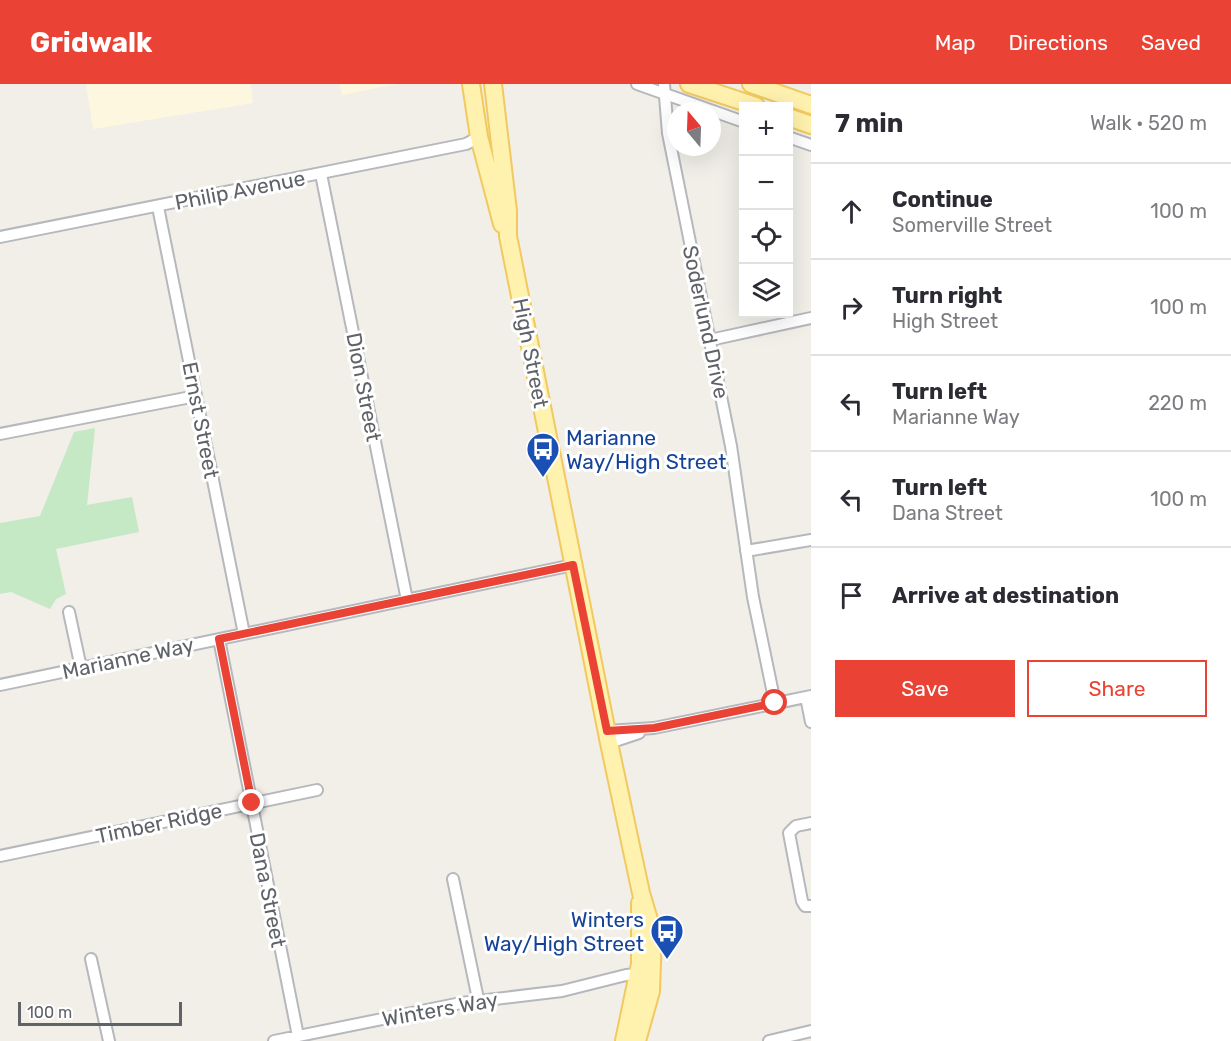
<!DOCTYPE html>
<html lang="en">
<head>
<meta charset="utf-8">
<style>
	body { margin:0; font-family:Rubik,sans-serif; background:#f2f2f3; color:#2b2b33 }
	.controls { position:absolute; right:18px; top:18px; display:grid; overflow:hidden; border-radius:0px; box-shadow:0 6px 24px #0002 }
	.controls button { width:54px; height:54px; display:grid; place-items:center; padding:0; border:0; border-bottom:2px solid #e1e1e2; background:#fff; color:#2b2b33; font:30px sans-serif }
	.compass { position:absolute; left:667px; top:18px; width:54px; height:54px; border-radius:50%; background:#fff; box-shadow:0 6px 24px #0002; rotate:341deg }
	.scale { position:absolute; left:18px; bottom:15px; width:164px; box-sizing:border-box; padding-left:6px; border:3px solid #5f6368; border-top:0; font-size:16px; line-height:21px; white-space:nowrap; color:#5f6368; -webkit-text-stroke:4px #fff; paint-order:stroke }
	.stop { position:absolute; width:18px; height:18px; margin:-14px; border:4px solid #ea4335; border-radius:50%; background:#fff }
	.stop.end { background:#ea4335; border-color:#fff; box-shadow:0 2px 6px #0008 }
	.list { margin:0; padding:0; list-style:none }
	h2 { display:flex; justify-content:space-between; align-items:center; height:78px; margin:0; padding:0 24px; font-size:26px }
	h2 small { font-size:20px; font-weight:400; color:#7c7c81 }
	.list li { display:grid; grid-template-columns:39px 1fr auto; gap:18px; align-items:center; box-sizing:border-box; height:96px; padding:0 24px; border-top:2px solid #e1e1e2 }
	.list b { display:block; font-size:22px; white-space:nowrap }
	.list p { margin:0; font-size:20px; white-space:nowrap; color:#7c7c81 }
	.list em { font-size:20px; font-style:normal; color:#7c7c81 }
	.actions { display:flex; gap:12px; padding:18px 24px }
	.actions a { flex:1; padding:14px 0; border:2px solid #ea4335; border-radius:0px; text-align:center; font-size:21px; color:#ea4335 }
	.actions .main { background:#ea4335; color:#fff }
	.icon { flex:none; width:33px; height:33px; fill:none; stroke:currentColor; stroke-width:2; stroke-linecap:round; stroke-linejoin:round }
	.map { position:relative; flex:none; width:811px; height:957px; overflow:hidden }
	header { display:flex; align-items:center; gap:36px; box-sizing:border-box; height:84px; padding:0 30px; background:#ea4335; color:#fff }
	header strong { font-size:28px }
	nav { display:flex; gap:33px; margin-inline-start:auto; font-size:21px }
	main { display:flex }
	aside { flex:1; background:#fff }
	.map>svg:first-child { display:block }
</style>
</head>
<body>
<header>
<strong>Gridwalk</strong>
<nav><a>Map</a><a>Directions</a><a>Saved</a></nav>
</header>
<main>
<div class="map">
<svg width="811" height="957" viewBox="0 0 811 957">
	<rect width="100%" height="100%" fill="#f1efe8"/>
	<path fill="#fef7e0" d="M 86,0 L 251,0 L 253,19 L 93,45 Z
		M 339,0 L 397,0 L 342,11 Z"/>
	<path fill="#c5e8c5" d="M 95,344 L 87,421 L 132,413 L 139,448 L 56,465 L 66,510 L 56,515 L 50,525 L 11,508 L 0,510 L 0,439 L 40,432 L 74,348 Z"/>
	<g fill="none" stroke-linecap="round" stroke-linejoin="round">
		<defs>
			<path id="minor" d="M 637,0 L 744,38
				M 664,0 L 668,49 L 731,362 L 753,513 L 775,619
				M 788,53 L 811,61
				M 321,90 L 407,516
				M 158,123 L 244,550
				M 0,153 L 466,60 L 479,53
				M 710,256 L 811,234
				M 0,350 L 196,312
				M 746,467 L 811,456
				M 69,528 L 81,584
				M 219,555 L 298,952
				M 0,601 L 573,481
				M 806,613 L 811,638
				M 607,647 L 654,644 L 811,612
				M 609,659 L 639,649
				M 811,739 L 796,742 L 789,749 L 802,817 L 805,822 L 811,822
				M 0,772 L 317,706
				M 453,795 L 478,915
				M 91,875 L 109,957
				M 274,957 L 461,919 L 562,907 L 626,891 L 642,890
				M 769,957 L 811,947"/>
			<path id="primary" d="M 471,0 L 479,53 L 502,140
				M 493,0 L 508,127 L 508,152 L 609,659 L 641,809 L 653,849 L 651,907 L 637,957
				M 689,0 L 756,22
				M 751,0 L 811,21
				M 788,33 L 811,41
				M 624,957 L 640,880 L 640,819"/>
		</defs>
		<use href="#minor" stroke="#b5b8bc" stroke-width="14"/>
		<use href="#primary" stroke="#f2c960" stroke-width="20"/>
		<use href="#minor" stroke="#fff" stroke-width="10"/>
		<use href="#primary" stroke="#fff2af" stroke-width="16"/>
	</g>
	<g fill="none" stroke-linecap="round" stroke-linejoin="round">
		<path stroke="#ea4335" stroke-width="8" d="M 252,719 L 219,555 L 573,481 L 607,647 L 654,644 L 775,619"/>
	</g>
	<defs>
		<symbol id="bus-pin" viewBox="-11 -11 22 30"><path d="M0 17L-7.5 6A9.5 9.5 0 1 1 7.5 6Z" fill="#1a4fb4" stroke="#fff"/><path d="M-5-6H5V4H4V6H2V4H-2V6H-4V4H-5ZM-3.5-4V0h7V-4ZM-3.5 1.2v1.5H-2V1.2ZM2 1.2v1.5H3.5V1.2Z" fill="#fff"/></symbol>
	</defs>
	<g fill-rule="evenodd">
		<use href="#bus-pin" x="524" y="346" width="38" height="52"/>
		<use href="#bus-pin" x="648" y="828" width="38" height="52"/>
	</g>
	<g text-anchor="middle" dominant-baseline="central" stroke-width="6" stroke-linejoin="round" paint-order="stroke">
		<g font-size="21" fill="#5f6368" stroke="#fff">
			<text transform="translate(240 106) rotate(-11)">Philip Avenue</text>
			<text transform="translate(706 238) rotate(78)">Soderlund Drive</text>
			<text transform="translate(531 269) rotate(79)">High Street</text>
			<text transform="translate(364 303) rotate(79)">Dion Street</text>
			<text transform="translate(201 336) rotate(79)">Ernst Street</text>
			<text transform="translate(128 574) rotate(-12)">Marianne Way</text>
			<text transform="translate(159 739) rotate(-12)">Timber Ridge</text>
			<text transform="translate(268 806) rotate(79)">Dana Street</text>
			<text transform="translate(440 925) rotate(-10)">Winters Way</text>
		</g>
		<g font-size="21" fill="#164399" stroke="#fff" text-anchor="start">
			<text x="566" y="353">Marianne<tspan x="566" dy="24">Way/High Street</tspan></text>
			<text x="644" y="835" text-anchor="end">Winters<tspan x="644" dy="24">Way/High Street</tspan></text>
		</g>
	</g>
</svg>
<div class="controls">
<button>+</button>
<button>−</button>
<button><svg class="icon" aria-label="locate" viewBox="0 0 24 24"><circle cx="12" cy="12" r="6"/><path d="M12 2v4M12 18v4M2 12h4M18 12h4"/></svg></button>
<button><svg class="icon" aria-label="layers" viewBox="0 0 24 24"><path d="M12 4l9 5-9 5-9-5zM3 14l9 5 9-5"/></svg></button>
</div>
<svg class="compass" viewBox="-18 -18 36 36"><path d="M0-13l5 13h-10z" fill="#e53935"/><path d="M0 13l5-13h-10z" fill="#7c7c81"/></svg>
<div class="scale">100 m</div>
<div class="stop" style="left:775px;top:619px"></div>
<div class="stop end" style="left:252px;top:719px"></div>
</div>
<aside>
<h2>7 min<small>Walk · 520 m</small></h2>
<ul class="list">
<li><svg class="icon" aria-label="ahead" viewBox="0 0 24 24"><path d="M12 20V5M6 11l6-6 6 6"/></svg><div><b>Continue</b><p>Somerville Street</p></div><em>100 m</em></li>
<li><svg class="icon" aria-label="right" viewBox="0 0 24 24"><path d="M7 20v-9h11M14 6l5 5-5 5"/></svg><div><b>Turn right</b><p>High Street</p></div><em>100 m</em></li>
<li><svg class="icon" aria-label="left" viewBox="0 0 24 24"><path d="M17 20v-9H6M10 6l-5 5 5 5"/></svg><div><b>Turn left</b><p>Marianne Way</p></div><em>220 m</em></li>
<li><svg class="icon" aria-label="left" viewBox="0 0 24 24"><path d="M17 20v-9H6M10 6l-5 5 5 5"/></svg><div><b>Turn left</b><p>Dana Street</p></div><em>100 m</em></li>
<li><svg class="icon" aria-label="arrive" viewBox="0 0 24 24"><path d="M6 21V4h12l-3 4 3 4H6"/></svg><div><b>Arrive at destination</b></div></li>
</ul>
<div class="actions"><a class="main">Save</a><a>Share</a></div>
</aside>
</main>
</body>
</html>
